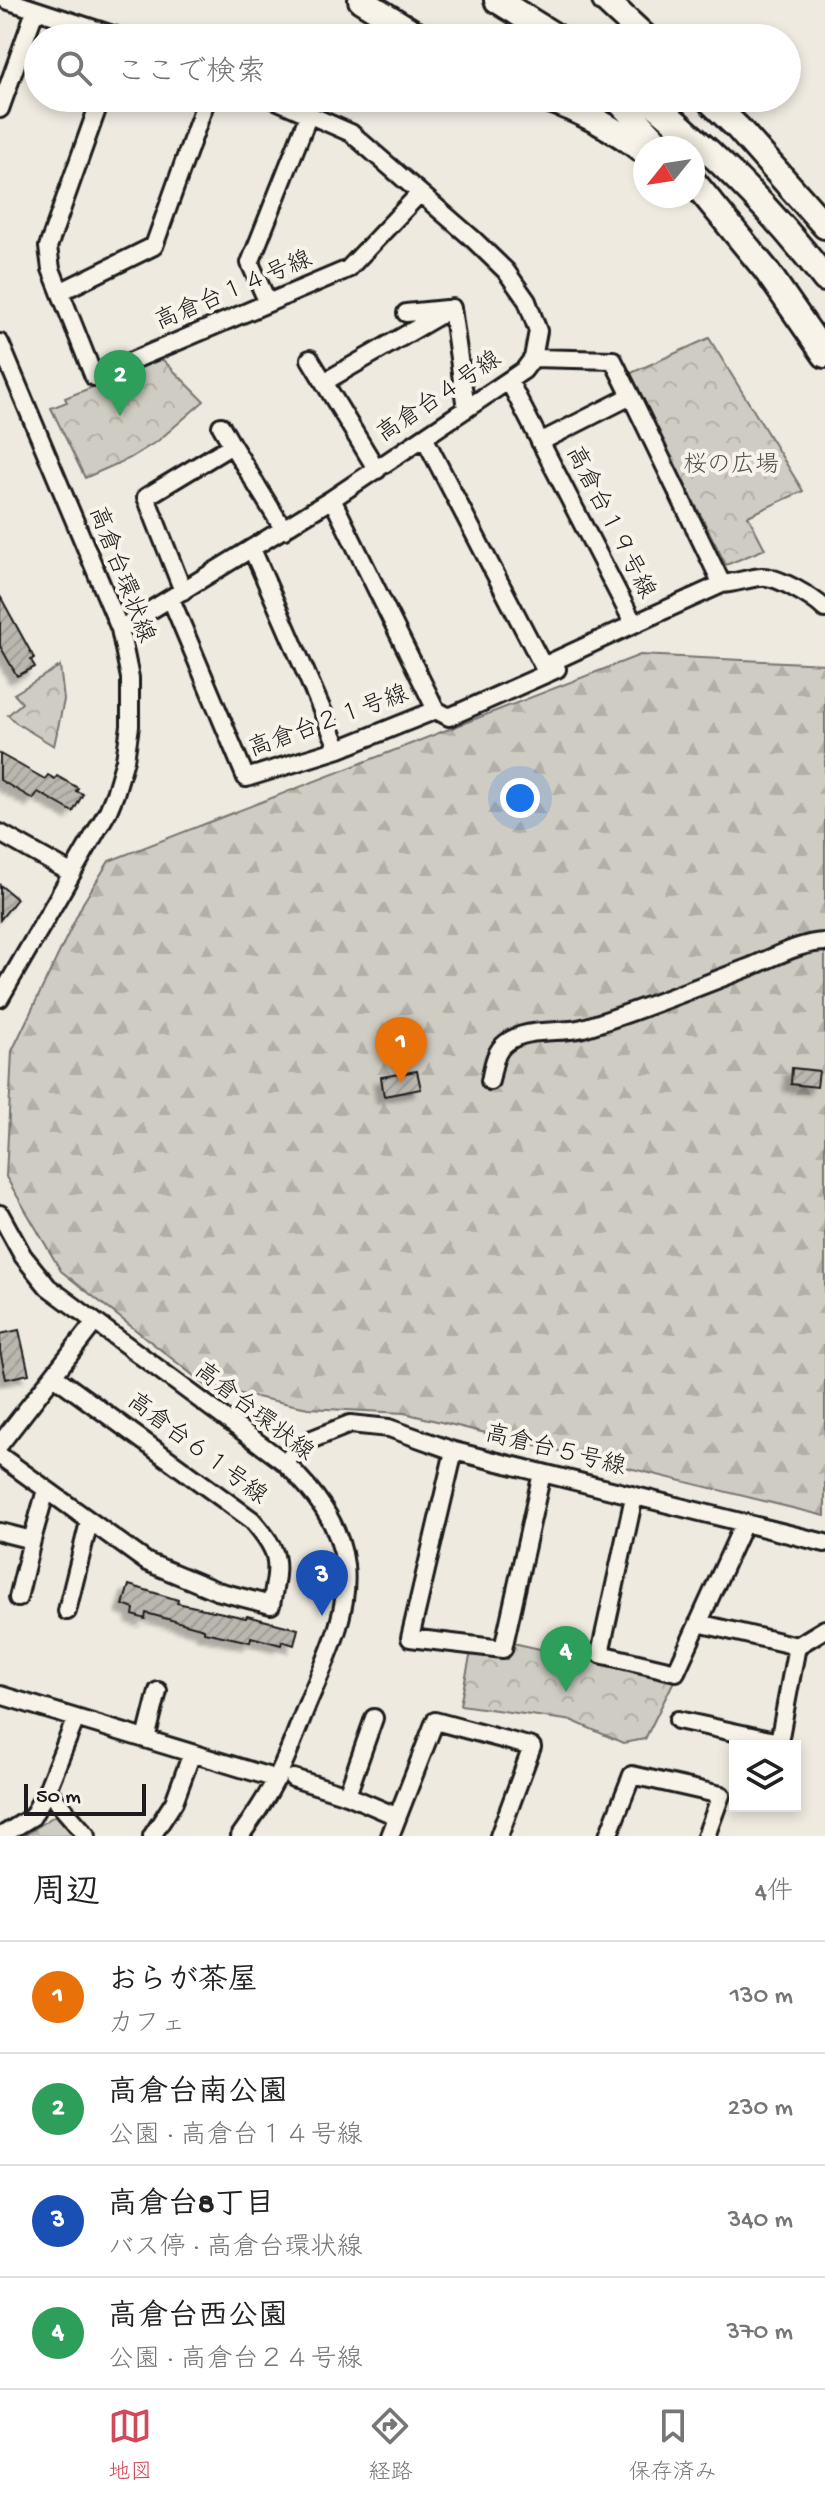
<!DOCTYPE html>
<html lang="ja">
<head>
<meta charset="utf-8">
<style>
	body { margin:0; font-family:"Gochi Hand","Klee One",sans-serif; background:#f2f2f2; color:#222 }
	.controls { position:absolute; right:24px; bottom:24px; display:grid; overflow:hidden; border-radius:0px; box-shadow:0 4px 12px #0003 }
	.controls button { width:72px; height:72px; display:grid; place-items:center; padding:0; border:0; border-bottom:2px solid #e0e0e0; background:#fff; color:#222; font:40px sans-serif }
	.compass { position:absolute; left:633px; top:136px; width:72px; height:72px; border-radius:50%; background:#fff; box-shadow:0 4px 12px #0003; rotate:240deg }
	.scale { position:absolute; left:24px; bottom:20px; width:122px; box-sizing:border-box; padding-left:8px; border:4px solid #1c1c1c; border-top:0; font-size:22px; line-height:28px; white-space:nowrap; color:#1c1c1c; -webkit-text-stroke:6px #f7f3e8; paint-order:stroke }
	.you { position:absolute; left:520px; top:798px; width:28px; height:28px; margin:-20px; border:6px solid #fff; border-radius:50%; background:#1a73e8; box-shadow:0 0 0 12px #1a73e833 }
	.badge { display:grid; place-items:center; width:52px; height:52px; border-radius:50%; background:#d1495b; color:#fff; font-size:26px; font-weight:700 }
	.pin { position:absolute; translate:-50% -66px; filter:drop-shadow(0 2px 4px #0008) }
	.pin::after { content:''; position:absolute; top:42px; width:28px; height:24px; background:inherit; clip-path:polygon(0 0,100% 0,50% 100%) }
	.list { margin:0; padding:0; list-style:none }
	h2 { display:flex; justify-content:space-between; align-items:center; height:104px; margin:0; padding:0 32px; font-size:34px }
	h2 small { font-size:26px; font-weight:400; color:#767676 }
	.list li { display:grid; grid-template-columns:52px 1fr auto; gap:24px; align-items:center; box-sizing:border-box; height:112px; padding:0 32px; border-top:2px solid #e0e0e0 }
	.list b { display:block; font-size:30px; white-space:nowrap }
	.list p { margin:0; font-size:26px; white-space:nowrap; color:#767676 }
	.list em { font-size:26px; font-style:normal; color:#767676 }
	.icon { flex:none; width:44px; height:44px; fill:none; stroke:currentColor; stroke-width:2; stroke-linecap:round; stroke-linejoin:round }
	.map { position:relative; flex:none; width:825px; height:1836px; overflow:hidden }
	.search { position:absolute; background:#fff; box-shadow:0 4px 12px #0003; left:24px; right:24px; top:24px; height:88px; display:flex; align-items:center; gap:20px; box-sizing:border-box; padding:0 28px; border-radius:44px; color:#767676; font-size:30px }
	.sheet { height:552px; background:#fff }
	nav { display:flex; justify-content:space-around; align-items:center; box-sizing:border-box; height:112px; border-top:2px solid #e0e0e0; background:#fff; font-size:22px; color:#767676 }
	nav a { display:grid; justify-items:center; gap:4px }
	nav .on { color:#d1495b }
	.map>svg:first-child { display:block }
</style>
</head>
<body>
<div class="map">
<svg width="825" height="1836" viewBox="0 0 825 1836">
	<defs>
		<pattern id="forest-firs" width="22" height="20" patternUnits="userSpaceOnUse" patternTransform="scale(2)"><rect width="22" height="20" fill="#cfccc3"/><path d="M5 1l3.5 6h-7zM16 11l3.5 6h-7z" fill="#b1afa7"/></pattern>
		<pattern id="park-crowns" width="20" height="18" patternUnits="userSpaceOnUse" patternTransform="scale(2)"><rect width="20" height="18" fill="#cfccc3"/><path d="M2 6a3 3 0 1 1 6 0M12 15a3 3 0 1 1 6 0" fill="none" stroke="#b1afa7"/></pattern>
		<pattern id="building-hatch" width="6" height="6" patternUnits="userSpaceOnUse" patternTransform="scale(2)"><rect width="6" height="6" fill="#bab7af"/><path d="M-1 1l2-2M0 6l6-6M5 7l2-2" fill="none" stroke="#9f9d96"/></pattern>
		<filter id="shadow"><feDropShadow dx="-7" dy="7" stdDeviation="2" flood-color="#0004"/></filter>
	</defs>
	<rect width="100%" height="100%" fill="#eeeae0"/>
	<filter id="ink" filterUnits="userSpaceOnUse"><feTurbulence type="fractalNoise" baseFrequency=".0125" numOctaves="2"/><feDisplacementMap in="SourceGraphic" scale="16" xChannelSelector="R" yChannelSelector="G"/><feConvolveMatrix kernelMatrix="1 2 1 2 8 2 1 2 1" color-interpolation-filters="sRGB"/></filter>
	<g filter="url(#ink)">
		<path fill="url(#forest-firs)" stroke="#767470" stroke-width="2" d="M 640,655 L 825,664 L 825,1516 L 404,1413 L 308,1408 L 208,1387 L 61,1271 L 6,1177 L 12,1051 L 83,903 L 109,861 Z
			M 60,1812 L 82,1836 L 24,1836 Z"/>
		<path fill="url(#park-crowns)" stroke="#767470" stroke-width="2" d="M 709,338 L 803,491 L 748,516 L 765,549 L 726,565 L 629,374 Z
			M 162,359 L 204,401 L 159,440 L 130,458 L 85,478 L 51,408 L 67,402 L 65,398 Z
			M 60,666 L 64,700 L 54,746 L 16,723 L 8,715 L 22,703 L 14,694 Z
			M 513,1643 L 675,1679 L 645,1739 L 623,1743 L 573,1721 L 460,1705 L 471,1652 L 508,1659 Z"/>
		<path fill="url(#building-hatch)" stroke="#1c1c1c" stroke-width="2" filter="url(#shadow)" d="M 0,596 L 34,658 L 31,660 L 35,667 L 17,676 L 0,646 Z
			M 0,754 L 45,779 L 48,775 L 55,779 L 57,776 L 78,788 L 76,791 L 83,794 L 73,812 L 38,792 L 33,799 L 0,780 Z
			M 0,885 L 17,899 L 0,920 Z
			M 792,1068 L 819,1071 L 817,1087 L 791,1084 Z
			M 417,1071 L 421,1089 L 384,1096 L 381,1077 Z
			M 19,1330 L 29,1374 L 6,1379 L 0,1351 L 0,1334 Z
			M 129,1585 L 178,1600 L 177,1603 L 246,1618 L 247,1616 L 298,1629 L 294,1645 L 282,1641 L 281,1645 L 251,1637 L 250,1642 L 204,1632 L 204,1629 L 146,1613 L 145,1619 L 133,1615 L 134,1609 L 123,1605 Z"/>
		<g fill="none" stroke-linecap="round" stroke-linejoin="round">
			<defs>
				<path id="minor" d="M 6,0 L 122,38
					M 101,98 L 48,247 L 51,269 L 94,377 L 348,269 L 420,193
					M 0,109 L 35,11
					M 60,292 L 154,246 L 207,98
					M 268,303 L 250,263 L 309,114
					M 406,313 L 446,309
					M 0,343 L 120,629 L 130,678 L 130,726 L 125,760 L 115,794 L 108,811 L 0,998
					M 533,358 L 613,360 L 631,396
					M 310,359 L 377,470
					M 324,382 L 452,308 L 466,409
					M 221,426 L 232,445
					M 424,437 L 543,666 L 634,624 L 509,381
					M 540,442 L 631,396 L 722,584 L 634,624
					M 252,549 L 339,749
					M 722,584 C 736,583 748,578 761,577 C 776,575 814,598 825,609
					M 183,591 L 146,497 L 232,445 L 284,530
					M 171,599 L 246,778 L 339,749 L 436,710 L 332,499
					M 120,629 L 332,499 L 524,370 L 533,358 L 538,331 L 527,301 L 506,271 L 473,239 L 351,133 L 271,98
					M 436,710 L 449,717 L 557,669
					M 0,833 L 71,873
					M 490,1081 C 493,1068 494,1052 506,1043 C 526,1027 560,1034 583,1028 C 640,1011 695,988 750,967 C 775,957 798,943 825,942
					M 0,1214 L 23,1256 L 48,1287 L 284,1462 C 313,1490 340,1523 345,1565 C 350,1613 327,1657 309,1700 C 298,1726 289,1754 276,1779 C 266,1799 253,1818 240,1836
					M 0,1444 L 94,1323
					M 454,1451 L 410,1638 L 503,1649 L 542,1473
					M 0,1456 L 147,1562 L 217,1591 L 271,1605 C 279,1562 282,1554 252,1520 L 54,1376
					M 284,1462 L 310,1440 L 350,1424 L 389,1428 L 454,1451 L 825,1543
					M 634,1497 L 600,1654 L 676,1672 L 744,1523
					M 0,1532 L 32,1540 L 46,1490
					M 18,1598 L 32,1540
					M 67,1611 L 89,1522
					M 698,1623 L 797,1646
					M 0,1695 L 277,1779
					M 678,1720 L 779,1742 L 797,1646 L 825,1629
					M 146,1739 L 158,1691
					M 293,1778 L 347,1795 L 396,1816
					M 47,1790 L 87,1836
					M 347,1795 L 374,1718
					M 1,1836 L 32,1817 L 47,1790 L 76,1718
					M 152,1836 L 174,1802 L 192,1753
					M 390,1836 L 435,1721 L 532,1747 L 499,1836
					M 608,1836 L 632,1775 L 721,1795 L 706,1836"/>
				<path id="highway" d="M 361,0 L 422,38
					M 497,0 L 558,38
					M 605,0 L 646,38
					M 545,98 C 582,111 614,128 645,152
					M 616,98 L 663,148
					M 647,98 C 713,152 774,211 825,279
					M 707,98 L 738,128 L 825,226
					M 693,181 L 766,270 L 825,355"/>
			</defs>
			<use href="#minor" stroke="#1c1c1c" stroke-width="22"/>
			<use href="#highway" stroke="#1c1c1c" stroke-width="30"/>
			<use href="#minor" stroke="#f7f3e8" stroke-width="16"/>
			<use href="#highway" stroke="#f7f3e8" stroke-width="24"/>
		</g>
	</g>
	<g text-anchor="middle" dominant-baseline="central" stroke-width="8" stroke-linejoin="round" paint-order="stroke">
		<g font-size="24" fill="#1c1c1c" stroke="#f7f3e8">
			<text transform="translate(234 292) rotate(-23)">高倉台１４号線</text>
			<text transform="translate(440 398) rotate(-34)">高倉台４号線</text>
			<text transform="translate(609 523) rotate(63)">高倉台１９号線</text>
			<text transform="translate(120 575) rotate(69)">高倉台環状線</text>
			<text transform="translate(329 723) rotate(-20)">高倉台２１号線</text>
			<text transform="translate(253 1413) rotate(38)">高倉台環状線</text>
			<text transform="translate(196 1450) rotate(37)">高倉台６１号線</text>
			<text transform="translate(555 1452) rotate(14)">高倉台５号線</text>
		</g>
		<g font-size="24" fill="#52514e" stroke="#f7f3e8">
			<text x="731" y="466">桜の広場</text>
		</g>
	</g>
</svg>
<div class="controls">
<button><svg class="icon" aria-label="layers" viewBox="0 0 24 24"><path d="M12 4l9 5-9 5-9-5zM3 14l9 5 9-5"/></svg></button>
</div>
<svg class="compass" viewBox="-18 -18 36 36"><path d="M0-13l5 13h-10z" fill="#e53935"/><path d="M0 13l5-13h-10z" fill="#767676"/></svg>
<div class="scale">50 m</div>
<div class="you"></div>
<div class="pin badge" style="left:401px;top:1083px;background:#e8710a">1</div>
<div class="pin badge" style="left:120px;top:416px;background:#2e9e5b">2</div>
<div class="pin badge" style="left:322px;top:1616px;background:#1a4fb4">3</div>
<div class="pin badge" style="left:566px;top:1692px;background:#2e9e5b">4</div>
<div class="search"><svg class="icon" aria-label="search" viewBox="0 0 24 24"><circle cx="10" cy="10" r="6"/><path d="M15 15l6 6"/></svg>ここで検索</div>
</div>
<section class="sheet">
<h2>周辺<small>4件</small></h2>
<ul class="list">
<li><span class="badge" style="background:#e8710a">1</span><div><b>おらが茶屋</b><p>カフェ</p></div><em>130 m</em></li>
<li><span class="badge" style="background:#2e9e5b">2</span><div><b>高倉台南公園</b><p>公園 · 高倉台１４号線</p></div><em>230 m</em></li>
<li><span class="badge" style="background:#1a4fb4">3</span><div><b>高倉台8丁目</b><p>バス停 · 高倉台環状線</p></div><em>340 m</em></li>
<li><span class="badge" style="background:#2e9e5b">4</span><div><b>高倉台西公園</b><p>公園 · 高倉台２４号線</p></div><em>370 m</em></li>
</ul>
</section>
<nav>
<a class="on"><svg class="icon" aria-label="map" viewBox="0 0 24 24"><path d="M3 6l6-2 6 2 6-2v14l-6 2-6-2-6 2zM9 4v14M15 6v14"/></svg>地図</a>
<a><svg class="icon" aria-label="directions" viewBox="0 0 24 24"><path d="M12 3l9 9-9 9-9-9zM9 14v-3h6M13 9l2 2-2 2"/></svg>経路</a>
<a><svg class="icon" aria-label="saved" viewBox="0 0 24 24"><path d="M7 4h10v16l-5-4-5 4z"/></svg>保存済み</a>
</nav>
</body>
</html>
